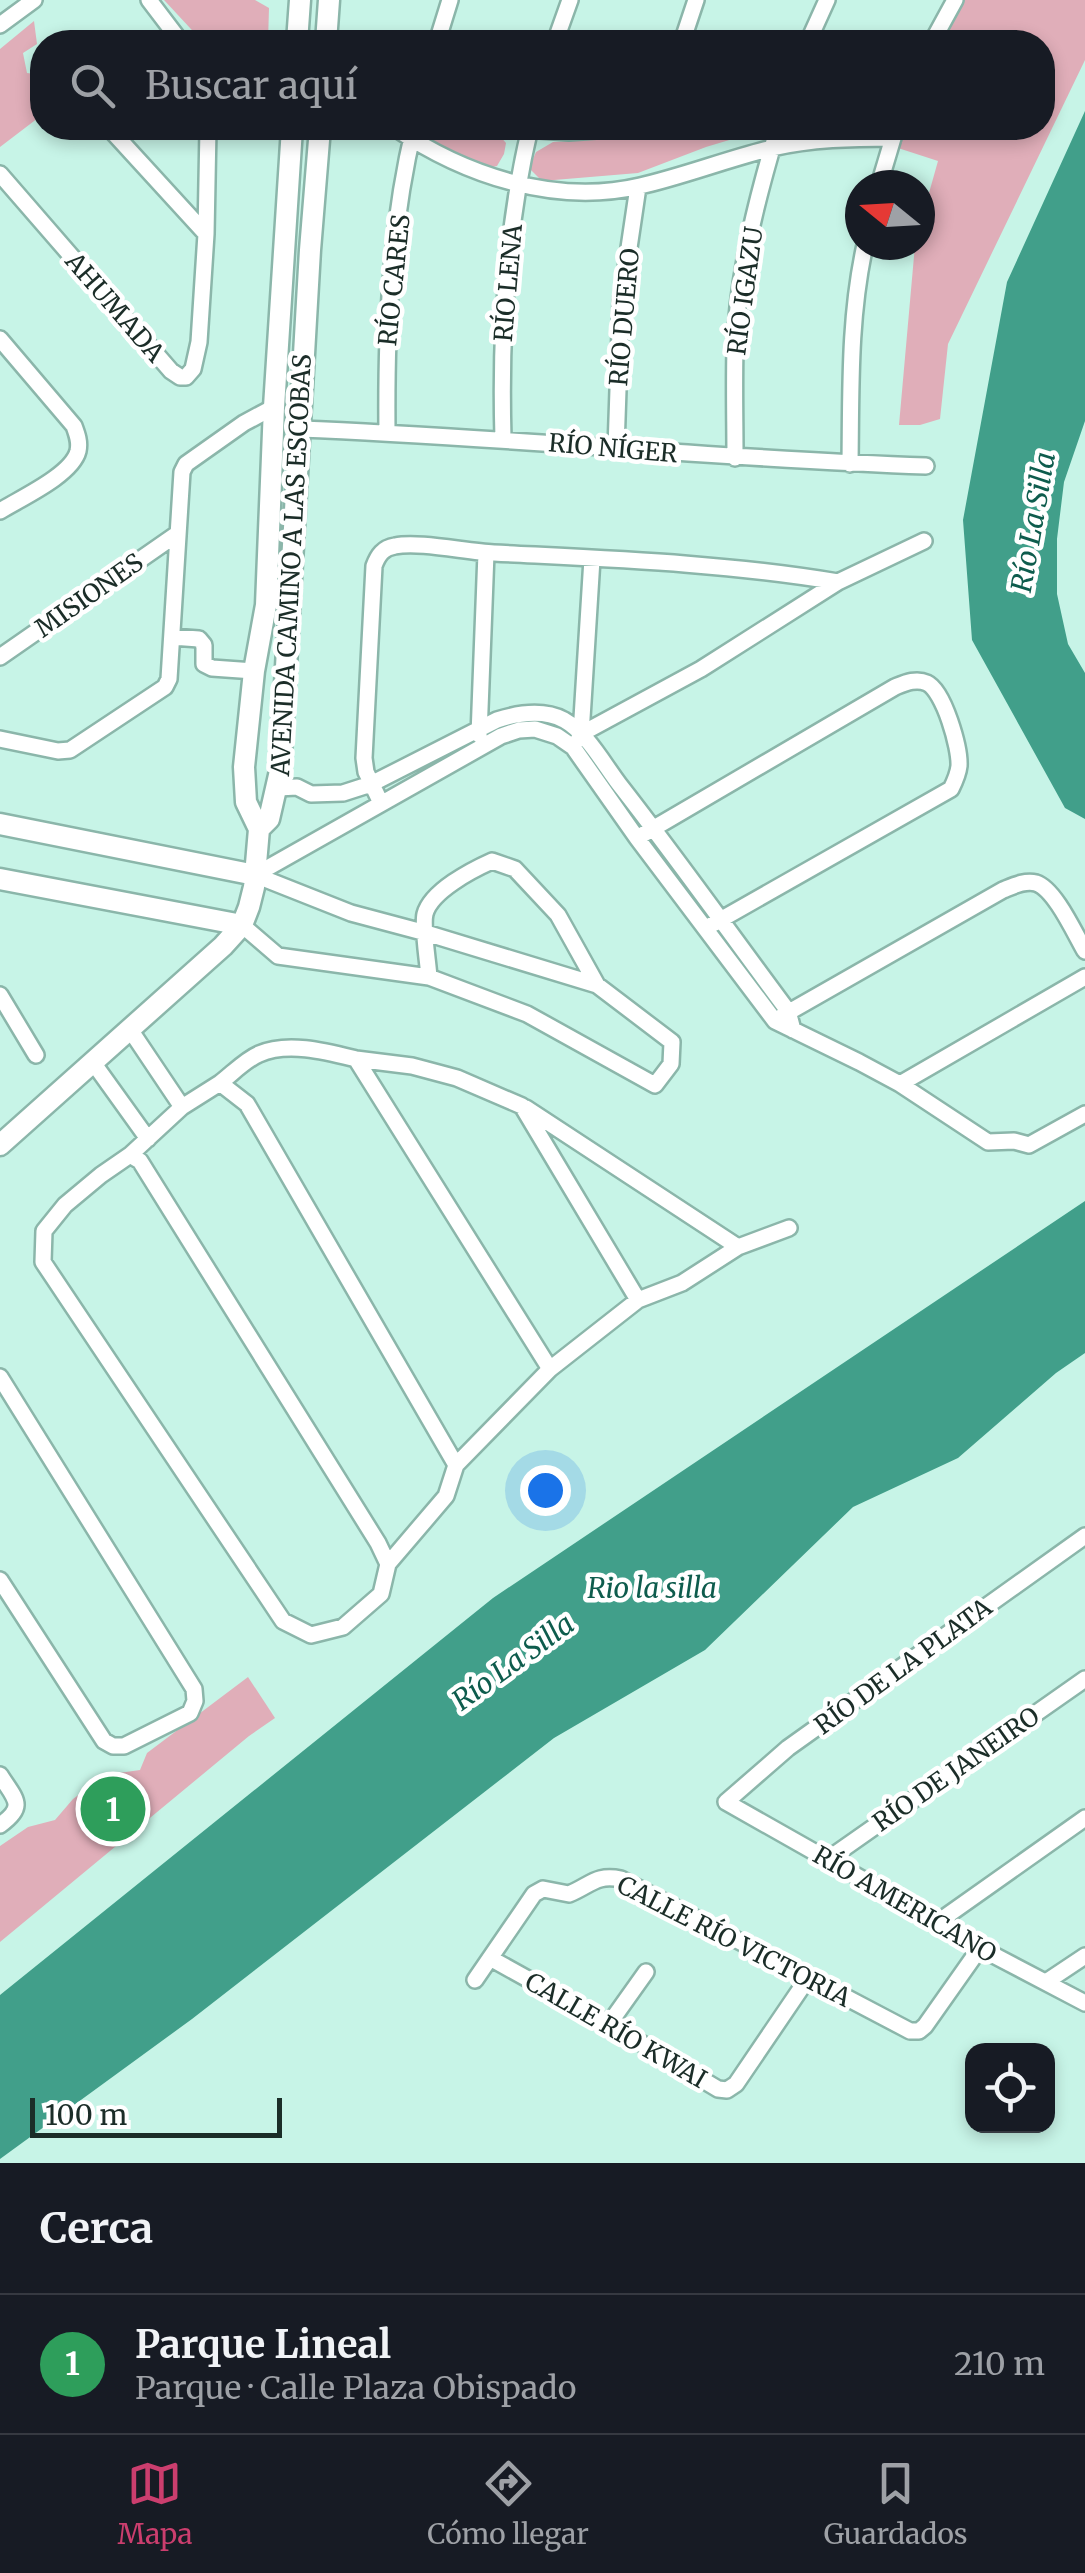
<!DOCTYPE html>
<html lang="es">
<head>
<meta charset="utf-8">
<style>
	body { margin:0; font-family:Merriweather,serif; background:#20242c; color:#f1f3f6 }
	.controls { position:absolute; right:30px; bottom:30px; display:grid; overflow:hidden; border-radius:20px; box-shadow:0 5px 15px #0003 }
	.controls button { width:90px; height:90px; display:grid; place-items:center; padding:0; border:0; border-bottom:2px solid #363941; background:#171b24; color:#f1f3f6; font:50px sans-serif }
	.compass { position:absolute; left:845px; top:170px; width:90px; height:90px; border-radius:50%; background:#171b24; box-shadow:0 5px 15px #0003; rotate:288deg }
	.scale { position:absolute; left:30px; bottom:25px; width:252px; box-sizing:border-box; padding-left:10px; border:5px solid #1b2d28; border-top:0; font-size:28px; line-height:35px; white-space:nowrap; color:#1b2d28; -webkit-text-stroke:8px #fff; paint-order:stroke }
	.you { position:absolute; left:545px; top:1490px; width:35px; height:35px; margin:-25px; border:8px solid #fff; border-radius:50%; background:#1a73e8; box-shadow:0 0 0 15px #1a73e833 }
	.badge { display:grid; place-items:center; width:65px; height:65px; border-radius:50%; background:#cb3e6e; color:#fff; font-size:32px; font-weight:700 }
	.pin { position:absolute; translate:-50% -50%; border:5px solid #fff; box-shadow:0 2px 10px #0006 }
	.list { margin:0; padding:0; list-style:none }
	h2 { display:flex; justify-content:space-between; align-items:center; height:130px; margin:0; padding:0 40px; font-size:42px }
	h2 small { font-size:32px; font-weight:400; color:#9ea1a6 }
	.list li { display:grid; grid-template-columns:65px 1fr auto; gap:30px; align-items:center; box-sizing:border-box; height:140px; padding:0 40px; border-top:2px solid #363941 }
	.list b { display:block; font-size:38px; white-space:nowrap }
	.list p { margin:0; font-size:32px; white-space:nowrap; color:#9ea1a6 }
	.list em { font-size:32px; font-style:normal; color:#9ea1a6 }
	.icon { flex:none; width:55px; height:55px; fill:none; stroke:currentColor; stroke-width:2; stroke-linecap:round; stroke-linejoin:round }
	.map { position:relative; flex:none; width:1085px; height:2163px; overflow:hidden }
	.search { position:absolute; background:#171b24; box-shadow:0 5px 15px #0003; left:30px; right:30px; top:30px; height:110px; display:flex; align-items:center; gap:25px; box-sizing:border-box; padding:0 35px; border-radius:40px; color:#9ea1a6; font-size:38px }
	.sheet { height:270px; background:#171b24 }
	nav { display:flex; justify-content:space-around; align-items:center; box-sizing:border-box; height:140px; border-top:2px solid #363941; background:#171b24; font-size:28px; color:#9ea1a6 }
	nav a { display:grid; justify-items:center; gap:5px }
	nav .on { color:#cb3e6e }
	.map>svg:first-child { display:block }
</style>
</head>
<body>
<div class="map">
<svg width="1085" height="2163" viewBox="0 0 1085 2163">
	<rect width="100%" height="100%" fill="#c7f4e7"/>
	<path fill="#e0aeb9" d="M 164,0 L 255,0 L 269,8 L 268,42 L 203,42 Z
		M 961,0 L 1085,0 L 1085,60 L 948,344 L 940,419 L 920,425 L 899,425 L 915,245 L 920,245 L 920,225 L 938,161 L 898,148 L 905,128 L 1042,128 L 1042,42 L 941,42 Z
		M 34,21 L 37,44 L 23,53 L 27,73 L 42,75 L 42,115 L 0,147 L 0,49 Z
		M 416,128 L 456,128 L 499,135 L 506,143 L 504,154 L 497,166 L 484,169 L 420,136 Z
		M 661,128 L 747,128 L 746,135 L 706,147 L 638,173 L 542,181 L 529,168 L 536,152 L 553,142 L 623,138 Z
		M 248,1677 L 275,1718 L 249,1736 L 0,1942 L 0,1846 L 28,1827 L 55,1820 L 73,1799 L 105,1775 L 140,1770 L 147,1753 Z"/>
	<path fill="#419f8a" d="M 1085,111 L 1085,421 L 1064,482 L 1057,539 L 1057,594 L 1068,644 L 1085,673 L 1085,819 L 1065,808 L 972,640 L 963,520 L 1007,282 Z
		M 1085,1201 L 1085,1353 L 1056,1373 L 958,1458 L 853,1507 L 705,1650 L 554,1738 L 192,2019 L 0,2159 L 0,1995 L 493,1598 Z"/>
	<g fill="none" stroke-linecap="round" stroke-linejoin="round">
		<defs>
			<path id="minor" d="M 149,0 L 181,42
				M 0,25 L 34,0
				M 437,42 L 450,0
				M 555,42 L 570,0
				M 682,42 L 696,0
				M 808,42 L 827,0
				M 932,42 L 955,0
				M 109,128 L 206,234
				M 395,128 C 464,175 555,206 640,186 C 684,176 727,159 772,148 C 812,139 852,138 893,138
				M 510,128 L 569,132 L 623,128
				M 0,174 L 171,371 L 180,377 L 186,377 L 193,369 L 199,342 L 206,234 L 208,128
				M 879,185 L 896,128
				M 0,339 L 74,426 C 77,434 80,442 78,451 C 72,475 21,498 0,511
				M 300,429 C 509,437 717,459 926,466
				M 387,433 C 386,331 390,228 414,128
				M 503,439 C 500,335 506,229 530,128
				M 616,448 L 621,302 L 638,187
				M 735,458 C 735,422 734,385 735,349 C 737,275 757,198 778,128
				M 850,464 C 851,390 849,317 865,245
				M 172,637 L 199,639 L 204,645 L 204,664 L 212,668 L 254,671
				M 0,657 L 177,534
				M 581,734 L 592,559
				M 479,735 L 486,553
				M 0,739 L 58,751 L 70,750 L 165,687 L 169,679 L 182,472 L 186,464 L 244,423 L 274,407
				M 578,740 L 581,734 L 701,669 L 838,582 L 924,541
				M 278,788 L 297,787 L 311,794 L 343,793 L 371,784 L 497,720 C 519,713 543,709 564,720 C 587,733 603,763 619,784 C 677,858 732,936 788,1011 L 793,1030
				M 381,803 L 366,772 L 364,758 L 374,566 C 378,555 383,548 395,546 C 419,541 467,552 494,553 C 609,559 725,563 838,582
				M 637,838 L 895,687 C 905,683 916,678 927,683 C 944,691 960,748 959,766 C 958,775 955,781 951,789 L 706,928
				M 255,875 L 501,736 L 519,730 L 535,729 L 557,736 L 573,747 L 637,838 L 775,1021 L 859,1062 L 900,1084 L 988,1142 L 1014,1141 L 1029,1145 L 1085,1114
				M 242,925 L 278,956 L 429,977 L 527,1014 L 655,1085 L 671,1064 L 672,1042 L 597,985 L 426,933 L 351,913 L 255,875
				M 429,977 C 428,962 422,926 425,914 C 431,891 472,870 492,861 L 515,869 L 558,915 L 597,985
				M 0,995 L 36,1055
				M 782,1016 L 1003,890 C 1013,886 1025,880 1036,883 C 1055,889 1075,934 1085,951
				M 129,1028 L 182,1107
				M 356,1059 L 412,1066 L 457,1078 L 522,1106 L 638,1300
				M 92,1061 L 148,1139
				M 220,1083 C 232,1074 245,1060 259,1054 C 288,1041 328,1052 356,1059 L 550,1369
				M 900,1084 L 1085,977
				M 526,1108 L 738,1247
				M 130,1155 L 140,1161 L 378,1543 L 388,1564 L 381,1594 L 343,1627 L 311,1635 L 283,1621 L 43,1262 L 44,1231 L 65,1205 L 101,1175 L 130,1155 L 182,1107 L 220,1083 L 247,1104 L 456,1465
				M 0,1377 L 194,1689 L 195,1701 L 190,1713 L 124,1746 L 113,1746 L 104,1741 L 0,1580
				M 1085,1536 L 788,1748 L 726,1802 L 938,1922 L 980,1948 L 1085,2003
				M 388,1564 L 446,1496 L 456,1465 L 550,1369 L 638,1300 L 682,1283 L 738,1247 L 789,1228
				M 0,1775 C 15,1799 27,1806 0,1825
				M 827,1860 L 1085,1679
				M 938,1922 L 1085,1818
				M 490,1958 L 609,2024 L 718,2089 L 727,2090 L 736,2084 L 808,1978
				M 475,1980 L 534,1894 L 543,1889 L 569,1894 C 591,1885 596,1874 621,1879 L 910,2031 L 919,2031 L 925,2026 L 980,1948
				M 1046,1982 L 1085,1956
				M 609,2024 L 646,1972"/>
			<path id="tertiary" d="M 297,42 L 300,0
				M 326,42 L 329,0
				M 0,824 L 255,875
				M 259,829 L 269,819 L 280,771 L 310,250 L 320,128
				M 259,829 L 246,802 L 244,767 L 254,671 L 266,605 L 274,407 L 292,128
				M 0,879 L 242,925
				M 0,1145 L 223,946 L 242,925 L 249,907 L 254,887 L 259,829"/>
		</defs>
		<use href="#minor" stroke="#8bb6aa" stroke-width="20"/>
		<use href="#tertiary" stroke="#8bb6aa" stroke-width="25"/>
		<use href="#minor" stroke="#fff" stroke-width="15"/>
		<use href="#tertiary" stroke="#fff" stroke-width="20"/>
	</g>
	<g text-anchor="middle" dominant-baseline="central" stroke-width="9" stroke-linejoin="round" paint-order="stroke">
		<g font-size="25" fill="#1b2d28" stroke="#fff">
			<text transform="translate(394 280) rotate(-84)">RÍO CARES</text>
			<text transform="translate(508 283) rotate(-85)">RÍO LENA</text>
			<text transform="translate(745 291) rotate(-82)">RÍO IGAZU</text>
			<text transform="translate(115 307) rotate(49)">AHUMADA</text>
			<text transform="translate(624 317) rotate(-85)">RÍO DUERO</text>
			<text transform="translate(613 448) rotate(5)">RÍO NÍGER</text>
			<text transform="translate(291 565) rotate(-87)">AVENIDA CAMINO A LAS ESCOBAS</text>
			<text transform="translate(89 595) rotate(-35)">MISIONES</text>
			<text transform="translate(903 1666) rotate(-36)">RÍO DE LA PLATA</text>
			<text transform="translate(956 1769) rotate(-35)">RÍO DE JANEIRO</text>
			<text transform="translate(905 1904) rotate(30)">RÍO AMERICANO</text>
			<text transform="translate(734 1941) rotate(27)">CALLE RÍO VICTORIA</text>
			<text transform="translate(616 2030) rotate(30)">CALLE RÍO KWAI</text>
		</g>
		<g font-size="28" font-style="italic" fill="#0e5c4d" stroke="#fff">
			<text transform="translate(1033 522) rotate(-80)">Río La Silla</text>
			<text x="652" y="1588">Rio la silla</text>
			<text transform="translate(513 1662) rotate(-36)">Río La Silla</text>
		</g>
	</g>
</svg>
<div class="controls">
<button><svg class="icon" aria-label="locate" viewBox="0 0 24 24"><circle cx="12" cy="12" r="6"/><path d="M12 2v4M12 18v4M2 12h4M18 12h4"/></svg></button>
</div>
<svg class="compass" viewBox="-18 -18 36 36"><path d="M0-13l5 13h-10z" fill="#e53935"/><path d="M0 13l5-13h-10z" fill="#9ea1a6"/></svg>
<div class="scale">100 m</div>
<div class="you"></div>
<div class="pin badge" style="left:113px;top:1809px;background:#2e9e5b">1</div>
<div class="search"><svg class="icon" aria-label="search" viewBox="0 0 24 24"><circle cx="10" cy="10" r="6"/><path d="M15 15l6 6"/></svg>Buscar aquí</div>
</div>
<section class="sheet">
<h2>Cerca<small></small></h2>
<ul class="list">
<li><span class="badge" style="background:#2e9e5b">1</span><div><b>Parque Lineal</b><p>Parque · Calle Plaza Obispado</p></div><em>210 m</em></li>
</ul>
</section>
<nav>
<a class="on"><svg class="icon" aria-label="map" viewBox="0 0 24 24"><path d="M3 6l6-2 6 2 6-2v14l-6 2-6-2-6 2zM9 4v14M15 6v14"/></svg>Mapa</a>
<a><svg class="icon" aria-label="directions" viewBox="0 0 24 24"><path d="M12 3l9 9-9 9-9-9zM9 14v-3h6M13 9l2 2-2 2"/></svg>Cómo llegar</a>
<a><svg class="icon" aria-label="saved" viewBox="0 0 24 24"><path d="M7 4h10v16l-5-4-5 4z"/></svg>Guardados</a>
</nav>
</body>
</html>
